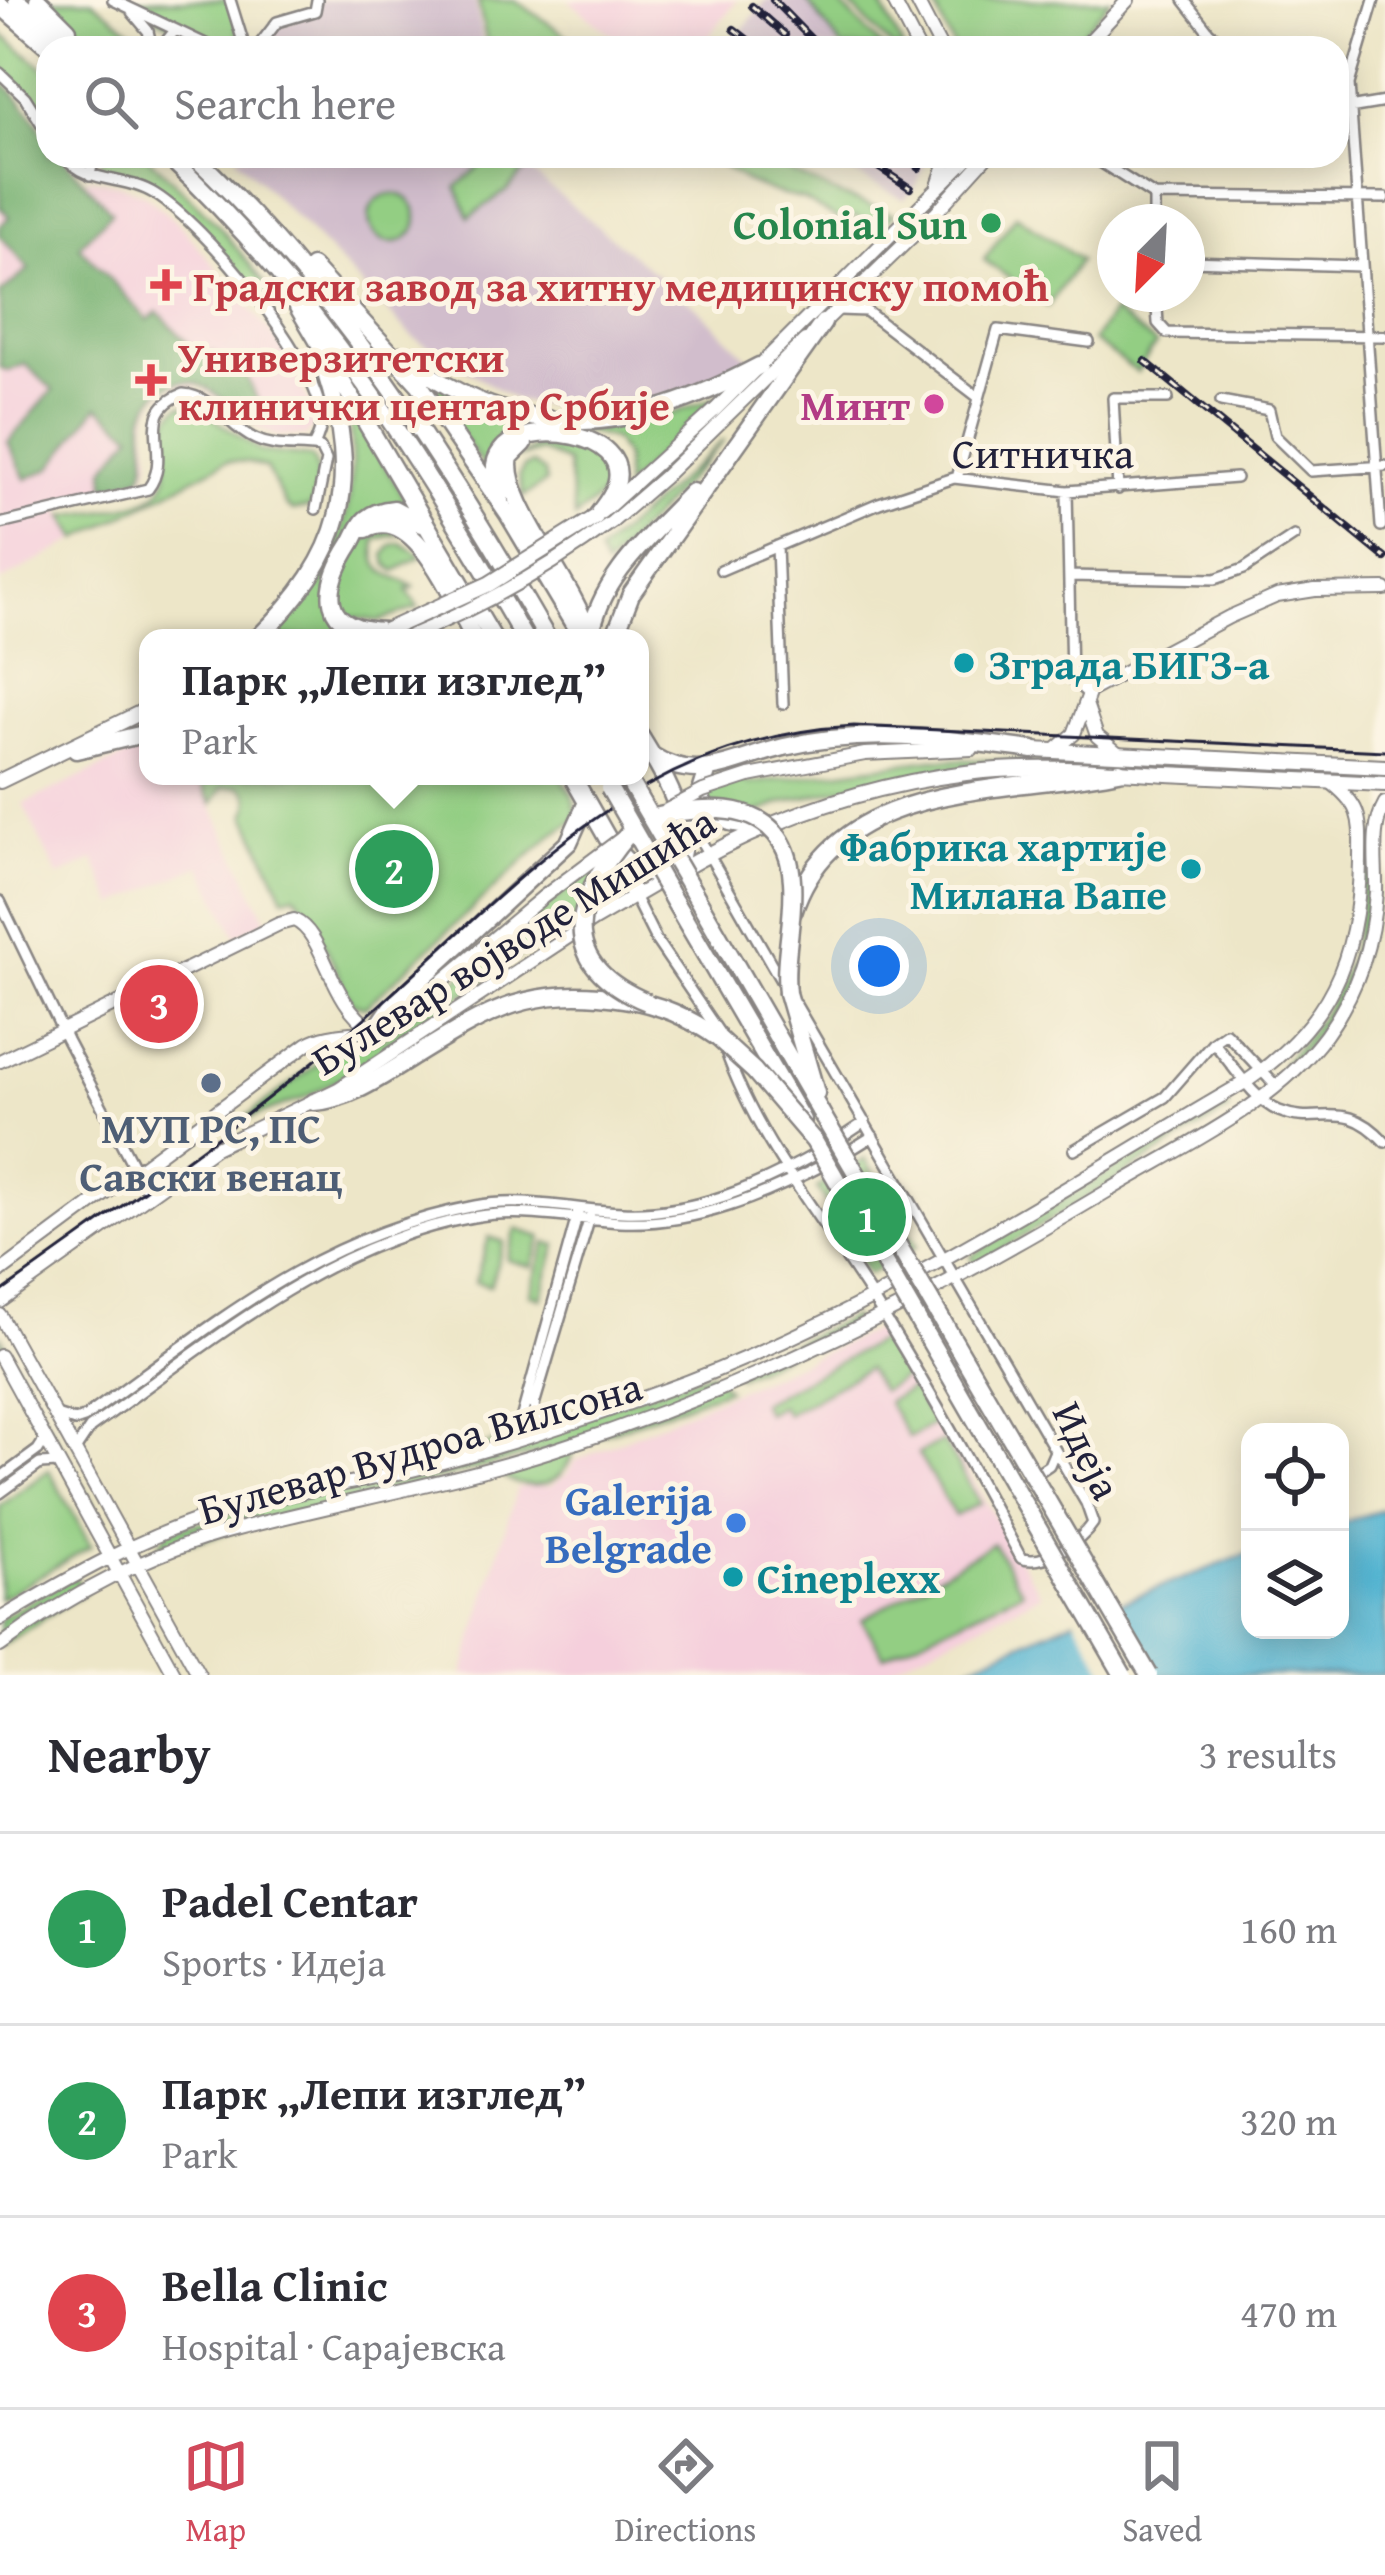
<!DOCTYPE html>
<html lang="en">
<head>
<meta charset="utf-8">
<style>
	body { margin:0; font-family:"Gentium Book Plus",serif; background:#f2f2f3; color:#2b2b33 }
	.controls { position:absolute; right:36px; bottom:36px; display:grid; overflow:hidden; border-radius:24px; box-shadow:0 6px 30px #0003 }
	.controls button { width:108px; height:108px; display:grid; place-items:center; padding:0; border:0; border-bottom:3px solid #e1e1e2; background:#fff; color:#2b2b33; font:60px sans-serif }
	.compass { position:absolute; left:1097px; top:204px; width:108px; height:108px; border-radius:50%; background:#fff; box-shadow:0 6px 30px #0003; rotate:204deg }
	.you { position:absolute; left:879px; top:966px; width:42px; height:42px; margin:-30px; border:9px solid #fff; border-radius:50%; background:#1a73e8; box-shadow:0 0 0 18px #1a73e833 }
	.badge { display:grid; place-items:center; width:78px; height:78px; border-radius:50%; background:#d1495b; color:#fff; font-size:39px; font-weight:700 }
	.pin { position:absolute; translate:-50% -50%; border:6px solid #fff; box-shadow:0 3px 12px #0006 }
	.popup { position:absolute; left:139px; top:629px; width:510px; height:156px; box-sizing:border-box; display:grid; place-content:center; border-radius:24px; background:#fff; filter:drop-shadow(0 3px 9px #0005); font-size:39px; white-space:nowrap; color:#7c7c81 }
	.popup b { font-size:45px; color:#2b2b33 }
	.popup::after { content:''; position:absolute; left:50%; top:100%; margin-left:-24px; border:24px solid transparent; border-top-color:#fff }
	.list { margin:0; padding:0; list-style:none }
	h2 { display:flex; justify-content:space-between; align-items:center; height:156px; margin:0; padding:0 48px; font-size:51px }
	h2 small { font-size:39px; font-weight:400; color:#7c7c81 }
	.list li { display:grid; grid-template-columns:78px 1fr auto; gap:36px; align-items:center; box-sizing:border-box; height:192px; padding:0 48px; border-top:3px solid #e1e1e2 }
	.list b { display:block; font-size:45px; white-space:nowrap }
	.list p { margin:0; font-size:39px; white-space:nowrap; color:#7c7c81 }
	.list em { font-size:39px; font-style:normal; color:#7c7c81 }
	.icon { flex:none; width:66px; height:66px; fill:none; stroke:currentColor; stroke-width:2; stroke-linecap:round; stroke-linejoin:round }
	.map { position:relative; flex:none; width:1385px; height:1675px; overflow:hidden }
	.search { position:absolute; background:#fff; box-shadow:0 6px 30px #0003; left:36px; right:36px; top:36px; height:132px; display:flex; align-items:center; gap:30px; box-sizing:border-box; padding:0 42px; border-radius:36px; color:#7c7c81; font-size:45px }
	.sheet { height:732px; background:#fff }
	nav { display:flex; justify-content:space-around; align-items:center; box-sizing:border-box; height:168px; border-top:3px solid #e1e1e2; background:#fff; font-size:33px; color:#7c7c81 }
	nav a { display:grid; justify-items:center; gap:6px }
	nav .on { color:#d1495b }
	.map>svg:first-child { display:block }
</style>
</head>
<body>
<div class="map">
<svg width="1385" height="1675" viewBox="0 0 1385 1675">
	<rect width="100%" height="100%" fill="#fcf5e5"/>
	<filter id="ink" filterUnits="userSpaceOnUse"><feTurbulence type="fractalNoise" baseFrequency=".00833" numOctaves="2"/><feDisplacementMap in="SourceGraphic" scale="24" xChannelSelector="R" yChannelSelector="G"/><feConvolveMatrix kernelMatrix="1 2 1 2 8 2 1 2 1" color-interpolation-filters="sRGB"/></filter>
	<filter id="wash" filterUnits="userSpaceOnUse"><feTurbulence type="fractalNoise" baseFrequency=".004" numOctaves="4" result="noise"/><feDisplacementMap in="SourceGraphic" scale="48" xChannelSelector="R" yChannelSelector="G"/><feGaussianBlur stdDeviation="2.7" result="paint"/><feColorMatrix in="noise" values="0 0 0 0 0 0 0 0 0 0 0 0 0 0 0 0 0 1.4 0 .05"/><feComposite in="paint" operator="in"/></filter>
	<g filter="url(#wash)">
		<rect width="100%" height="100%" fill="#ede6c8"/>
		<path fill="#f5cfdc" d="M 568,0 L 737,0 L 700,48 L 628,48 Z
			M 88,178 L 119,184 L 145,195 L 183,228 L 285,350 L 317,421 L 307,436 L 276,436 L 240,419 L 201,387 L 172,387 L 156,398 L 149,411 L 146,429 L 151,459 L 144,478 L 116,490 L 55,502 L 78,539 L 0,582 L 0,198 L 30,229 Z
			M 148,746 L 148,776 L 198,776 L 267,921 L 236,936 L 201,865 L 115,905 L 94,860 L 58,877 L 23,804 Z
			M 882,1327 L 1041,1595 L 875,1675 L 463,1675 L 517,1488 L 550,1486 L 566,1475 L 575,1461 Z"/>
		<path fill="#d1bdcc" d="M 319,0 L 475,0 L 484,48 L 257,48 L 268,30 L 309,15 Z
			M 766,0 L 806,0 L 843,48 L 728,48 Z
			M 235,156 L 512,156 L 696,307 L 749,358 L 687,391 L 616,408 L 580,411 L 515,400 L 413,337 Z
			M 818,156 L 928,156 L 929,157 L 916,186 L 904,199 Z"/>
		<path fill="#93ce83" stroke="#5a785f" stroke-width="3" d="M 49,0 L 92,0 L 140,37 L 140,48 L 100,48 Z
			M 123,0 L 232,0 L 241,48 C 200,48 159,18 123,0 Z
			M 478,0 L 515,0 L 584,48 L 488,48 Z
			M 806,0 L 836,0 L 883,48 L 843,48 Z
			M 845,0 L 879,0 L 903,48 L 893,48 Z
			M 932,0 L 1110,0 L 1070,48 L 954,48 Z
			M 0,33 L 48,71 L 48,115 L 0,66 Z
			M 102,156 L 147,156 L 218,225 L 287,311 L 278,314 L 160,190 L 127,175 L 102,170 Z
			M 500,156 L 538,156 L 506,191 L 469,217 L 457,187 L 485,162 L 500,160 Z
			M 708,156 L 755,156 L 838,194 L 894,214 L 880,227 L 855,216 L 840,220 L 802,199 L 775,193 L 745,181 Z
			M369 218a24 24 0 1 1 48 0a24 24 0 1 1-48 0Z
			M 1016,215 L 1080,260 L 1048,306 L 984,260 Z
			M 1113,312 L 1156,344 L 1137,372 L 1093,341 Z
			M 416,373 L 489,414 L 594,426 L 655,420 L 717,397 L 625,487 L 625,458 L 614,440 L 583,430 L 503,434 L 489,451 L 489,474 Z
			M 345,397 L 411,510 L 388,505 L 325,583 L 356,635 L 271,638 C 343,569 365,495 345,397 Z
			M 181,405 L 205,412 L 260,451 L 311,457 C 321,469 318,493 311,507 L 293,511 L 286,506 L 266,468 L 249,462 L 227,461 L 78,539 L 64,516 C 90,512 125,510 149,498 C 189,478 146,428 181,405 Z
			M 724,440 L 605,568 L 598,553 Z
			M 569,441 L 596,447 L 611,465 L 604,493 L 575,518 L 567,463 L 541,451 L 517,458 L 544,442 Z
			M 533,464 L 544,472 L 546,482 L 523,497 L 519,476 L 524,467 Z
			M 388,530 L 400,534 L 376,539 C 371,578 388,570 414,587 L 407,590 L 418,608 L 379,621 L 347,617 L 336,602 C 341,569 353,536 388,530 Z
			M 401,543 L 422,556 L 395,571 L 387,564 L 385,555 L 392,545 Z
			M 932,759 L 1055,762 L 951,768 L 873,781 L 782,803 L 745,818 L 716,809 L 704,796 L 710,778 L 739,770 L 747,784 Z
			M 198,776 L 561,776 L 572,795 L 578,818 L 552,835 L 365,1007 L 352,1003 L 309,911 L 295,894 L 284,897 L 246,815 C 252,804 251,793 239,786 L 223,787 L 212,804 Z
			M 1365,833 L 1371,834 C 1366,946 1367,984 1287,1069 L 1282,1064 C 1357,986 1360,937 1365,833 Z
			M 610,855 L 626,883 L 344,1076 L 302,1099 L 241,1121 L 336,1050 L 385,1038 Z
			M 1225,1103 L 1229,1110 L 976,1265 L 971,1256 Z
			M 865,1159 L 917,1246 L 868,1274 L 817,1188 Z
			M 516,1229 L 542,1237 L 532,1267 L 507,1260 Z
			M 489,1237 L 504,1242 L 490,1286 L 475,1282 Z
			M 546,1243 L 557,1245 L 541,1298 L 530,1294 Z
			M 852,1317 L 855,1323 L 738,1376 L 735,1369 Z
			M 0,1335 L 106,1528 L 100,1531 L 0,1348 Z
			M 883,1339 L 906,1377 L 881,1391 L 867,1369 L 786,1414 L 780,1405 L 766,1413 L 760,1403 Z
			M 711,1372 L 727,1389 L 578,1443 L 161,1550 L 159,1544 L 170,1530 L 415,1469 Z
			M 912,1388 L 933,1424 L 909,1438 L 887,1402 Z
			M 943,1441 L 980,1503 L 955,1516 L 918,1454 Z
			M 574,1449 C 563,1489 527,1495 496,1473 Z
			M 49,1470 L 91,1546 L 0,1599 L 0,1506 Z
			M 993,1543 L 1022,1591 L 884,1656 L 862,1620 Z
			M 74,1576 L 85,1592 L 0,1646 L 0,1619 Z"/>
		<path fill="#76b171" stroke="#4c6a56" stroke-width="3" d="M 0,79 C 20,99 48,127 48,156 L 61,156 L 112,212 L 79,246 L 148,320 L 158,312 L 203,359 L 212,352 L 230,370 L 241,364 L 261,408 L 253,423 C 225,406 199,365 163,389 C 153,396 145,409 144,421 C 142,442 152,456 141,477 L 106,488 L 105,468 L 133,434 L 98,406 L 51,468 L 26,479 L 8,442 L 53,390 L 25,364 L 8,371 L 0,367 L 0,294 L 29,269 L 0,236 L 0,226 L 9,217 L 0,206 Z"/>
		<path fill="#53b4d1" stroke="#3a6b86" stroke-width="3" d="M 1385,1509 L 1385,1675 L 948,1675 L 1071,1621 L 1250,1553 L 1250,1630 L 1340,1630 L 1340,1523 Z"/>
		<path fill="#ede6c8" d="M 1109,1601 L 1151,1675 L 1108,1675 L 1072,1614 Z"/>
	</g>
	<g filter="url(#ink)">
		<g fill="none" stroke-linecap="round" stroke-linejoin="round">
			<defs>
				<path id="street" d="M 113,0 L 214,48
					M 230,0 L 245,48
					M 1184,0 L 1209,32 L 1229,48
					M 1374,0 L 1349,84 L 1381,526
					M 132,12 L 148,31 L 152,48
					M 161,48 L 175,30
					M 257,48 L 277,22 L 315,11 L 317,0
					M 0,73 L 25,97 L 48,134
					M 1337,110 L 1385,102
					M 64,156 C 87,185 126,175 155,194 C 207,227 310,351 321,412 C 323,425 319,436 313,447
					M 1091,156 L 1154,196 L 1385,198
					M 90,175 L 94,156
					M 1154,196 L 1154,222
					M 1187,261 L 1362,266
					M 1156,294 L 1158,323 L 1167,333 L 1385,336
					M 839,310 L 866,311 L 978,397
					M 1221,401 L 1269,410 L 1275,436 L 1311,471 L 1385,466
					M 957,478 L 998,330 L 1089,342
					M 1118,489 L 1113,398 L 1168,398
					M 1067,491 L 1071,678 L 1088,694
					M 0,524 L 148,489 C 175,454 132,413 183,394 C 214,396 228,427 255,439 C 276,449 297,444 320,448 L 326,460 L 316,509
					M 777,546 L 783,704
					M 721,570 L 879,503 L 954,478 L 1067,491 L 1236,478
					M 1069,576 L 1215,579 L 1244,569 L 1294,536
					M 685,813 L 784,986
					M 634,896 L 656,940 L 720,1034
					M 0,901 L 67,1040 L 148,1194
					M 1213,1042 C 1231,1062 1253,1100 1279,1111 C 1321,1128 1343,1096 1385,1142
					M 725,1049 C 758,1144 823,1218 875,1302 C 927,1385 975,1472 1021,1558 C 1042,1567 1081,1542 1093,1523 L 1086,1503 L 796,1005
					M 835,1142 L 865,1122
					M 1074,1150 L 1165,1097 L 1213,1042 L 1226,1033 L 1276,1086
					M 844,1154 L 873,1136
					M 59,1416 L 75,1421 L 84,1418 C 214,1325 313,1237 475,1206 C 524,1197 573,1210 622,1212 C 693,1215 760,1186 821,1151
					M 559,1424 L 537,1420 L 534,1405 L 590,1217
					M 515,1441 L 578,1213
					M 76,1449 L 90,1428 C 209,1344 325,1243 473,1217 C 522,1208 570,1219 619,1222 C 694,1226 764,1196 829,1162
					M 1031,1477 L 1049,1465 L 1055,1451
					M 0,1478 L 38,1450 L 45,1439
					M 0,1493 L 40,1464 L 58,1463"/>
				<path id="secondary" d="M 893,0 L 918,48
					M 916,0 L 941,48
					M 1083,48 L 1128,0
					M 938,185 L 948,156
					M 820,326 L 929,220 L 987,156
					M 606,509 L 716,409 L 970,156
					M 612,522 L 664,477 L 805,340
					M 1086,704 L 1097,736 L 1119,754
					M 1054,751 L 1074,734 L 1090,691 L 1229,617 L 1277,596 L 1315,590 L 1385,589
					M 749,776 L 865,754 L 972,749
					M 0,1061 L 279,924 L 294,920 C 326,934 328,1002 373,1030
					M 0,1272 L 307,1044 C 334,1029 363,1037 391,1024 L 543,897
					M 0,1302 L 215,1148 L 338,1089 L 594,920 L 668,877
					M 0,1315 L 199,1675
					M 0,1356 L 175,1675
					M 0,1619 C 70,1577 142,1536 221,1512 C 284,1492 352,1485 416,1469 C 499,1448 580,1421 660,1392 C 869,1317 1055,1192 1247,1081 C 1328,1025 1359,959 1360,861 C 1360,821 1364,807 1329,781
					M 0,1646 C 65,1597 155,1550 234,1530 C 339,1502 446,1484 550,1451 C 753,1387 925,1300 1106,1192 C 1180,1147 1273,1107 1326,1035 C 1357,992 1373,944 1376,892 C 1377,863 1370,829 1385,803"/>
				<path id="primary" d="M 1033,750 L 1385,767
					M 0,781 L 148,709
					M 674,874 C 763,821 863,786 966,773 C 1032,765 1099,770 1166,774 C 1239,778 1312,780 1385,784"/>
				<path id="highway" d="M 17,0 L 74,48
					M 38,0 L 68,30
					M 0,5 L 50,48
					M 168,156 C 320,299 421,459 524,638
					M 194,156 C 341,295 447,464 547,638
					M 312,267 L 419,384 L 508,514 L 582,638
					M 298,307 L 493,638
					M 401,355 C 524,449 630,434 759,366
					M 524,443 L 510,457 C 500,498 574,584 587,631
					M 501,496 C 496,481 490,465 501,451 C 523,419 632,431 616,485 C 612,497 603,507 596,517
					M 366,529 C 415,500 454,604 474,638
					M 385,631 C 319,630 322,589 351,544 C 356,536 359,525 366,519 C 374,512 384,510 394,509 L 422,524
					M 258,638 C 343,555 362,485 325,370
					M 590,638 C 600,577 651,535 692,492
					M 614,638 L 631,594 L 823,323
					M 145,710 L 148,709
					M 76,750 L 148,733
					M 651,755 C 698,785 734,759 784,747 C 868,727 949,739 1033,750
					M 708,769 L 700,795 L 706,811 L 730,822 L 764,828
					M 572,776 L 609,841 L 634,896
					M 610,842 C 628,866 643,879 674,874 C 700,830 663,774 640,736
					M 693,891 L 820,1111
					M 674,901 L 802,1120
					M 793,912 C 836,777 1008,794 1119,771
					M 787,993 L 816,1093
					M 375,1031 L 392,1006 L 569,842 L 587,802
					M 314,1102 C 350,1100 384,1075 415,1056 C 491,1009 532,985 624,999 C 660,1004 688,1017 718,1038"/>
			</defs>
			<use href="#street" stroke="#888482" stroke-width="14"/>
			<use href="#secondary" stroke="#888482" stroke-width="16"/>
			<use href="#primary" stroke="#888482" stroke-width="18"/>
			<use href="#highway" stroke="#888482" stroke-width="21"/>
			<use href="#street" stroke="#fff" stroke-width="9"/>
			<use href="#secondary" stroke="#fff" stroke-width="12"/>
			<use href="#primary" stroke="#fff" stroke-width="14"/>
			<use href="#highway" stroke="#fff" stroke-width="16"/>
			<path stroke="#22223b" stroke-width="3" d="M 0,1293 C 111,1213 225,1136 330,1048 C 497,910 618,738 854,726 L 1385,751"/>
			<defs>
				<path id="rail" d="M 773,0 L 820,48
					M 752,6 L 785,35
					M 734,29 L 758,48
					M 861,156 L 910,188
					M 907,156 L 919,168
					M 1145,361 L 1385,558"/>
			</defs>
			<use href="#rail" stroke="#22223b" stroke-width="8"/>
			<use href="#rail" stroke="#fcf5e5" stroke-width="3" stroke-dasharray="9" stroke-linecap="butt"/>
			<defs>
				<path id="secondary-bridge" d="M 405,638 C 479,608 547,570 612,522
					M 667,810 L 703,791 L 749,776
					M 543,897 L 622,838"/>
				<path id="primary-bridge" d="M 385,631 L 489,584 L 596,517"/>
				<path id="highway-bridge" d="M 629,781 L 693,891
					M 609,788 L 674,901
					M 654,817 C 713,804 787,800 792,881 C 795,919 783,955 787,993
					M 628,834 C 574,898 552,962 647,1002
					M 718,1038 L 754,1071 L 814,1141 L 1123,1675
					M 820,1111 L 1149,1675"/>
			</defs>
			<use href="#secondary-bridge" stroke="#888482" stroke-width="16" stroke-linecap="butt"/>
			<use href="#primary-bridge" stroke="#888482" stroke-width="18" stroke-linecap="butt"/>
			<use href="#highway-bridge" stroke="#888482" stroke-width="21" stroke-linecap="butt"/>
			<use href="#secondary-bridge" stroke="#fff" stroke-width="12"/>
			<use href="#primary-bridge" stroke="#fff" stroke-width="14"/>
			<use href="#highway-bridge" stroke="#fff" stroke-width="16"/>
		</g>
	</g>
	<circle fill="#2e9e5b" stroke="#fcf5e5" stroke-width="4.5" cx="991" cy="223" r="12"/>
	<g fill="#e0444e" stroke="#fcf5e5" stroke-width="4.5">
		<path d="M160 267h12v12h12v12h-12v12h-12v-12h-12v-12h12z"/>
		<path d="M145 362h12v12h12v12h-12v12h-12v-12h-12v-12h12z"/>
	</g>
	<circle fill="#d1479c" stroke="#fcf5e5" stroke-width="4.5" cx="934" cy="404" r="12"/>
	<g fill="#0f9aa8" stroke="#fcf5e5" stroke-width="4.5">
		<circle cx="964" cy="663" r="12"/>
		<circle cx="1191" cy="869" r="12"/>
		<circle cx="733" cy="1577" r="12"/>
	</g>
	<circle fill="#5c6f8a" stroke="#fcf5e5" stroke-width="4.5" cx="211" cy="1083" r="12"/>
	<circle fill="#3f7fe0" stroke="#fcf5e5" stroke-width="4.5" cx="736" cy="1523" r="12"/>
	<g text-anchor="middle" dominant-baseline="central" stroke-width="10" stroke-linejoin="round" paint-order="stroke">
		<g font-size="42" font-weight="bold" fill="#27864d" stroke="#fcf5e5" text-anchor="end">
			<text x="967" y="223">Colonial Sun</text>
		</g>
		<g font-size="42" font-weight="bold" fill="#be3a42" stroke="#fcf5e5" text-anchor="start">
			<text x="193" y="285">Градски завод за хитну медицинску помоћ</text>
			<text x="178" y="356">Универзитетски<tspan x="178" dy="48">клинички центар Србије</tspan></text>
		</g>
		<g font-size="42" font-weight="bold" fill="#b23c85" stroke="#fcf5e5" text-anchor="end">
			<text x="910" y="404">Минт</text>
		</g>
		<g font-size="42" fill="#22223b" stroke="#fcf5e5">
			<text x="1043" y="452">Ситничка</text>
			<text transform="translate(513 940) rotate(-32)">Булевар војводе Мишића</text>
			<text transform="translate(420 1447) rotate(-16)">Булевар Вудроа Вилсона</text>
			<text transform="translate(1088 1450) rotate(64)">Идеја</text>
		</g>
		<g font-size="42" font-weight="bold" fill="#0d838f" stroke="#fcf5e5" text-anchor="start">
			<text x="988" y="663">Зграда БИГЗ-а</text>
			<text x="1167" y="845" text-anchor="end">Фабрика хартије<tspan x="1167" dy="48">Милана Вапе</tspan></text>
			<text x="757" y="1577">Cineplexx</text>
		</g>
		<g font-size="42" font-weight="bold" fill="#4e5e75" stroke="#fcf5e5">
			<text x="211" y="1127">МУП РС, ПС<tspan x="211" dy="48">Савски венац</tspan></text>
		</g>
		<g font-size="42" font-weight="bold" fill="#366cbe" stroke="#fcf5e5" text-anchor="end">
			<text x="712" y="1499">Galerija<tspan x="712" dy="48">Belgrade</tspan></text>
		</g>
	</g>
</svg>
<div class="controls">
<button><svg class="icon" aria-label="locate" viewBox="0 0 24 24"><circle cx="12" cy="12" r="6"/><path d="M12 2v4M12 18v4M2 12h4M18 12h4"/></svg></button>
<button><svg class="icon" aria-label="layers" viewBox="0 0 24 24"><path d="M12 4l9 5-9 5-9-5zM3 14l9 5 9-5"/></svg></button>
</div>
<svg class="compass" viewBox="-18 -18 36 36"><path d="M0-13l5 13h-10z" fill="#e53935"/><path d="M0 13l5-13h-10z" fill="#7c7c81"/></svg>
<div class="you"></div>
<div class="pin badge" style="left:867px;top:1217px;background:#2e9e5b">1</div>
<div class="pin badge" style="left:394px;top:869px;background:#2e9e5b">2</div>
<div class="popup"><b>Парк „Лепи изглед”</b>Park</div>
<div class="pin badge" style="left:159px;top:1004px;background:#e0444e">3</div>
<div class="search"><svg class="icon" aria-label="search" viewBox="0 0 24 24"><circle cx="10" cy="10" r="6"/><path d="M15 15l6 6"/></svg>Search here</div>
</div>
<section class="sheet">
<h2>Nearby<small>3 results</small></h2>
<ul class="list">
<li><span class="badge" style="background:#2e9e5b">1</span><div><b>Padel Centar</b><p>Sports · Идеја</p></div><em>160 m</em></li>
<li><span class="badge" style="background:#2e9e5b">2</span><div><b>Парк „Лепи изглед”</b><p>Park</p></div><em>320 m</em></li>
<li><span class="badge" style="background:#e0444e">3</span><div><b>Bella Clinic</b><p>Hospital · Сарајевска</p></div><em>470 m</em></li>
</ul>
</section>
<nav>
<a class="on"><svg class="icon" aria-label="map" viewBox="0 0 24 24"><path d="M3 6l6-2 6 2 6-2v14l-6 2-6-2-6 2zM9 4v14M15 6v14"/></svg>Map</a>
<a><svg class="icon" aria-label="directions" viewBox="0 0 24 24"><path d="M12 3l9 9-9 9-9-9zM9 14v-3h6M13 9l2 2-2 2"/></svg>Directions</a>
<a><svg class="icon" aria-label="saved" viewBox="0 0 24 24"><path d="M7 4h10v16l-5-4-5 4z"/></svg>Saved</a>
</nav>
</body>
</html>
